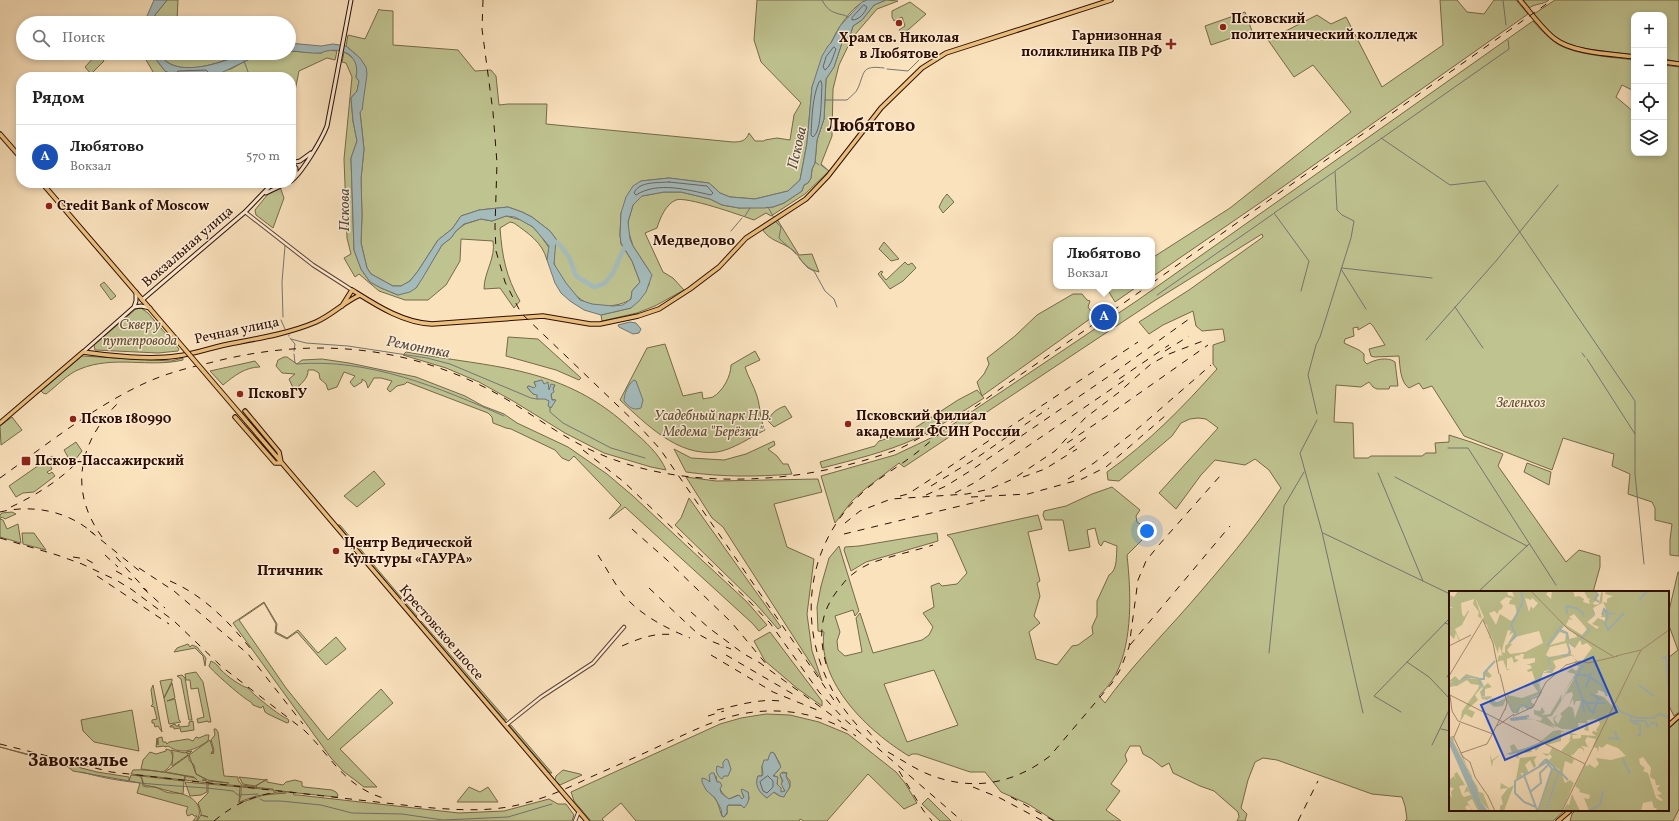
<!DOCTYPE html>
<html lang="ru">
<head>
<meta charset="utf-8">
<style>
	body { margin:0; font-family:Vollkorn,serif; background:#f2f2f2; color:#222 }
	.controls { position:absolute; right:12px; top:12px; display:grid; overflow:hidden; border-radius:8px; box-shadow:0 2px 6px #0003 }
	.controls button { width:36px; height:36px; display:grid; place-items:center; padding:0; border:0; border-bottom:1px solid #e0e0e0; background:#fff; color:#222; font:20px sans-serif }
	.you { position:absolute; left:1147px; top:531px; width:14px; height:14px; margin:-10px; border:3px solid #fff; border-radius:50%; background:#1a73e8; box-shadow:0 0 0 6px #1a73e833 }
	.badge { display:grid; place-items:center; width:26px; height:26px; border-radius:50%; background:#0f766e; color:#fff; font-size:13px; font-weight:700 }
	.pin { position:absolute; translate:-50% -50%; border:2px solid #fff; box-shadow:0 1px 4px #0006 }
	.popup { position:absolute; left:1053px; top:237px; width:102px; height:52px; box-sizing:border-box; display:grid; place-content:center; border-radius:8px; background:#fff; filter:drop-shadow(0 1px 3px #0005); font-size:13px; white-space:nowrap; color:#767676 }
	.popup b { font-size:15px; color:#222 }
	.popup::after { content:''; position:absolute; left:50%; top:100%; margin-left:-8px; border:8px solid transparent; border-top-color:#fff }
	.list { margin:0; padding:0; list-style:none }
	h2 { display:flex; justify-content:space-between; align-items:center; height:52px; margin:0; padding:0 16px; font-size:17px }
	h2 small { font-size:13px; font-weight:400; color:#767676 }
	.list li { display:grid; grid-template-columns:26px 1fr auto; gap:12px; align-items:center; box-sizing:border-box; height:64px; padding:0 16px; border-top:1px solid #e0e0e0 }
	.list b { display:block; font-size:15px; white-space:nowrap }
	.list p { margin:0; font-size:13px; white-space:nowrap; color:#767676 }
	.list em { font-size:13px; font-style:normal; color:#767676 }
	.icon { flex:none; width:22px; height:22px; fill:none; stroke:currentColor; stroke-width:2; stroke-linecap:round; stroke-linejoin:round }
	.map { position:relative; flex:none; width:1679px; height:821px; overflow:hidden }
	.search { position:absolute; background:#fff; box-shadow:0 2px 6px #0003; left:16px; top:16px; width:280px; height:44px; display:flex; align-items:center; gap:10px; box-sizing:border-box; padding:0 14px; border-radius:22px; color:#767676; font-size:15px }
	.panel { position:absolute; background:#fff; box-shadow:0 2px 6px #0003; left:16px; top:72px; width:280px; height:116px; border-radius:16px }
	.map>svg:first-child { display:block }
</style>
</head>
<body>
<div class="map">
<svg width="1679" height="821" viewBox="0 0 1679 821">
	<rect width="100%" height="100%" fill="#fae2bd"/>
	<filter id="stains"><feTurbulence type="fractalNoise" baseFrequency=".005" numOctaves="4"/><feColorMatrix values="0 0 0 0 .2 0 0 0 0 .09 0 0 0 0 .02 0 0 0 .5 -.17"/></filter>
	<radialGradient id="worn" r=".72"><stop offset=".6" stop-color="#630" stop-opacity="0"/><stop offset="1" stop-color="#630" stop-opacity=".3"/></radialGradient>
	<path fill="#bfc390" stroke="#766849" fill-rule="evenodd" d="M 167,0 L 178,0 L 177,20 L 179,23 L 153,23 L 155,15 Z
		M 757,0 L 867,0 C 854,5 843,21 836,33 C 833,38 832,43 828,46 L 812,87 L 807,143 L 800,180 L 788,191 L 755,199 L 744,198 L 730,197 L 720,193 L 709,183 L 669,178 L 641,181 L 621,213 L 620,235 L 621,244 L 632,261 L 640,282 L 632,291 L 631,299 C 619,308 591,309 579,298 C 572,293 566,284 561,277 C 559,273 555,268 554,263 C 552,255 556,247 556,239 L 550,231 L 532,217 L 522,212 L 508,207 L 479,210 L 461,216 L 452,229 L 438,240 L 418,271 L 410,281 L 401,286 L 393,286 L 371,274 L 367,268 L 361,243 L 362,215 L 361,179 L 364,149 L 360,112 L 362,109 C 362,76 379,72 346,46 L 348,35 L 365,39 L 379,9 L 380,10 L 393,11 L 393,45 L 458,50 L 475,71 L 491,70 L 496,76 L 499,105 L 508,104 L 547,104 L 546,124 L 733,142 C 741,142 746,141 749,133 L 755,141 L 764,141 L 765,140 L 777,138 L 790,140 L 794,115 L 801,103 L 761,62 L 754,40 Z
		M 886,0 L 898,1 L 877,9 L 852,38 L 839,65 L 833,89 L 832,136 L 821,164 L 829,171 L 805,194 L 771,216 L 766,213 L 754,220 C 740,215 686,196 676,200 C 666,204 660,218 657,228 L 645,233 L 663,272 L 673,278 L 684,290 L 655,306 L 637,313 L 602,321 L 601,315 L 631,308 L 649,285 L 650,272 L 633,246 L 628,230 L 628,222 L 633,205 L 642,196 L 664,192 L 681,192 L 710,199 L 722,205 L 739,208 L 773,207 L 784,203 L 802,191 L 804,185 L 808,183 L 811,178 L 812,169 L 815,163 L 817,140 L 824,119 L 826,79 L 834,67 L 842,43 L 850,36 L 853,26 L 862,20 L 874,5 Z
		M 1440,0 L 1457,0 L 1467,12 L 1484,14 L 1494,0 L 1516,0 L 1528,14 L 1267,198 L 1152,277 L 1152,258 L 1230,208 L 1351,112 L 1313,65 L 1294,77 L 1268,40 L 1317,15 L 1331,24 L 1346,17 L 1382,87 L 1443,45 Z
		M 1523,0 L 1549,0 C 1543,5 1536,3 1529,8 Z
		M 1555,0 L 1679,0 L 1679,62 L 1664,59 L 1664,15 L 1634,15 L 1634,55 C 1614,52 1574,50 1558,39 C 1549,33 1542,23 1534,14 Z
		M 910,2 L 926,14 L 908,30 L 901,33 L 899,30 L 905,26 L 902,17 L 894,21 L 892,17 L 892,11 Z
		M 1245,12 L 1252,31 L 1211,45 L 1205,26 Z
		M 1533,21 C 1540,29 1547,37 1556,43 C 1573,55 1612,57 1634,60 L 1634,91 L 1622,85 L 1616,97 L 1634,112 L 1634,153 L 1664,153 L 1664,65 L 1679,67 L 1679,556 L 1670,555 L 1670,540 L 1672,524 L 1655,520 L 1655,508 L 1652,502 L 1628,494 L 1630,474 L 1612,466 L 1614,454 L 1563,438 L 1552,470 L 1464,436 L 1432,386 L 1423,389 L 1419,383 L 1409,388 C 1400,382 1400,366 1399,356 L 1374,357 L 1371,356 L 1369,349 L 1385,345 L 1373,326 L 1370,323 L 1358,330 L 1358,327 L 1353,328 L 1354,336 L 1345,339 L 1344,343 L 1359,350 L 1364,354 L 1364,361 L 1367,364 C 1374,360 1387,356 1395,362 L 1398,386 L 1390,386 L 1389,389 L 1377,389 L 1373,387 L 1369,382 L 1361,387 L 1336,385 L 1334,422 L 1353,423 L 1354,458 L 1368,458 L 1371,456 L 1422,456 L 1426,453 L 1436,453 L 1435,443 L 1449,442 L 1449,435 L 1471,442 L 1503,454 L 1498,466 L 1566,562 L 1579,550 L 1600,556 L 1600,567 L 1593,592 L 1450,592 L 1450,810 L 1565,810 L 1553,821 L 1405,821 L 1407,819 L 1405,806 L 1402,797 L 1372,794 L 1277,760 L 1263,758 L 1255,762 L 1248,780 L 1241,808 L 1247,814 L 1245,821 L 1237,821 L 1239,817 L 1238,812 L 1214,791 L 1200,786 L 1173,773 L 1169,763 L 1162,767 L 1152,759 L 1143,754 L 1140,746 L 1130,746 L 1125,755 L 1127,761 L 1111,784 L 1120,791 L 1106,810 L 1121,821 L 1055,821 L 1028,804 L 1001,792 L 985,772 L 970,772 L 917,754 L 912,754 L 909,756 C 869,732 817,683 824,632 L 818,631 L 817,607 L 821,586 L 829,558 L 839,546 L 859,611 L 855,616 L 853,610 L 835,616 L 840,632 L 837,641 L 838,650 L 845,656 L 862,652 L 856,618 L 860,613 L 873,653 L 922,640 L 929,635 L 933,627 L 923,613 L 934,607 L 931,586 L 939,583 L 942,586 L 957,584 L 967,573 L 952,539 L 947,535 L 1038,515 L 1042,529 L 1028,532 L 1040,581 L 1037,583 L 1040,596 L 1034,616 L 1040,623 L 1029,632 L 1036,659 L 1057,665 L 1072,646 L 1078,645 L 1093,634 L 1092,627 L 1097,616 L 1097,601 L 1109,575 C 1118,570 1116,555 1117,546 L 1104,541 L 1101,546 L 1099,544 L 1095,528 L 1087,530 L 1090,547 L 1069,551 L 1063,520 L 1045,520 L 1043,515 L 1044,511 L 1066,506 L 1092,494 L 1112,487 L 1140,510 L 1136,516 L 1137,522 L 1151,531 L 1127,555 C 1131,592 1133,640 1116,674 C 1112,682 1105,690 1099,696 L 1105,703 C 1130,668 1160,638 1189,605 C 1221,568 1254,530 1281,488 L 1269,470 L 1255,459 L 1245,465 L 1215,460 L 1201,475 L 1176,509 L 1159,493 L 1218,428 L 1206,419 L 1198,418 L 1190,419 L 1181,423 L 1172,436 L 1119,481 L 1108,480 L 1107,472 C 1148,443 1184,406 1217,369 L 1213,364 L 1213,345 L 1225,341 L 1223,329 L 1202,331 L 1196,326 L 1193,311 L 1163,325 L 1149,334 L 1139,322 L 1189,290 L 1263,237 L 1262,234 L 1154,301 L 904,467 L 899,463 L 865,489 L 852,501 L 835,523 L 821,476 L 895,455 L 937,435 L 1138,300 ZM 934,670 L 958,725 L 907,742 L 884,684 Z
		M 327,50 L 337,51 L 335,60 L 327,58 L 299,71 L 295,91 L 291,90 L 291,77 L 194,77 L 231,69 L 245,61 L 262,53 L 289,53 L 289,51 L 321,53 Z
		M 344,52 C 355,58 359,64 356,77 L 359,81 L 357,91 L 351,98 L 353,121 L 357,141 L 351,158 L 354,250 L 361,269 L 370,282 L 381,288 L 398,295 L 416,288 L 442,245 L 451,238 L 456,231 L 465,224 L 481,219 L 492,221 L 506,216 L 521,220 L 533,227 L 540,235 L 550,249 L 547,260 C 542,242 529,234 514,223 L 510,222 L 500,228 C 502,256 506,277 520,301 L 514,308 L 500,288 L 484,289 C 484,272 496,258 493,241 L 461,239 L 460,261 L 446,285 L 428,300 L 405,300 L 379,291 L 359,274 L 355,277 L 344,258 L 351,254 L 347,238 L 344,159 L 352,77 L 346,63 L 342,62 Z
		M 142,53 L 151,53 L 165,71 L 178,77 L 156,77 Z
		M 159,53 L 204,53 L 205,54 L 241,53 C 220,64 174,80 159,53 Z
		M 97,54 L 100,55 L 104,61 L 91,74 L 85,67 Z
		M 280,187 L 284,198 L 273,228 L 256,215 L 255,210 L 272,189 Z
		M 947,194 L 954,202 L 943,213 L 939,207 L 943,199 Z
		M 777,219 L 799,255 L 812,254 L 819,272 C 800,267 803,257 790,248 C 779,241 770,241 762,229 Z
		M 884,242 L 899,259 L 891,261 L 879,249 Z
		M 905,262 L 908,265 L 912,263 L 916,268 L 903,281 L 890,289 L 878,274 L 881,271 L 883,272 L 881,274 L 886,280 Z
		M 104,282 L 116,296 L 111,300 L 100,285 Z
		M 1108,286 L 1138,286 L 1115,302 L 1106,287 Z
		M 1073,294 L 1082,294 L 1087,300 L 1090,301 L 1088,307 L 1094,316 L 982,396 L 977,382 L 984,374 L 989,364 L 987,358 L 1015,336 L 1037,315 Z
		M 141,308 L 148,313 L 179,349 L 178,351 L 158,353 L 95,350 L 94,345 L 136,309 Z
		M 508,337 L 538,339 L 581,378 L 579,380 L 556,370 L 506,356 Z
		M 665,344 L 683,396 L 702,392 L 703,399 C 706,398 711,398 713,397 C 723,391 731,376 731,365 L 755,351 L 760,360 L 745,367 C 748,377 754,386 757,396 C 761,409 759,417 765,430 C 751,437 732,450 717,452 C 678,457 646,424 620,400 L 647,348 Z
		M 406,352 C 493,368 564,365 633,431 C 645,441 660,455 666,470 L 651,467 L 604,453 L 565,433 L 513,401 L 479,382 L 446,368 L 403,355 ZM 541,381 L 549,391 L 555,385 L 551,393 L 552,400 L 555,400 C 545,401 542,395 533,394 L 527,387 L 529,386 L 534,389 L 536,386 L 534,382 Z
		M 82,356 L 171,361 L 183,358 L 183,360 C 149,368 114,355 80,369 C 67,374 57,386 46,394 L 43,393 L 41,391 Z
		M 284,357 L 287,357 L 297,364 L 302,360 L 322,359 L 349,363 L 416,377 L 465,396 L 483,406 L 504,414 L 517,423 L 568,447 L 607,474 L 633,496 L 747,602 L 767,625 L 759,631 L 752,623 L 625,507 L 609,519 L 621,505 L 574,456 L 569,461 L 562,458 L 555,450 L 511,429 L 506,428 L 493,423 L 492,417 L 488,413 L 407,382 L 405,384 L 397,386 L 390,392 L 387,389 L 392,381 L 381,378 L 374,378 L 368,388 L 366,382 L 362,379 L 362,382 L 354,387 L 350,382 L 355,376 L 344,372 L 337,387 L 328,390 L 326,384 L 320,379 L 319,373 L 314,370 L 308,370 C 309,378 300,385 294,390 L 289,379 L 295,374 L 282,373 L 276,366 L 278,360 Z
		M 255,361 L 260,367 C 245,367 234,376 223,385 L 210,371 Z
		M 977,390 L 984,398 C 962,412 939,427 915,439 C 886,452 853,460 822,468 L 820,462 L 875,446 L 879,441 L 903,434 L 904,435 L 958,400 Z
		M 785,406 L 792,417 L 774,427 L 768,421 C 772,412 777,409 785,406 Z
		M 12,417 L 22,430 L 1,445 L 0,426 Z
		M 774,441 L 775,445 L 768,449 L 777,456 L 783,464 L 788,464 L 792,474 C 756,477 722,477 686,472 L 674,449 L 691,458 L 724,460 L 746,454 Z
		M 76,442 L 82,451 L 72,464 L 64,450 Z
		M 52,456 L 56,461 L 50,465 L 52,469 L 47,472 L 49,474 L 52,472 L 55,476 L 34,492 L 23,493 L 16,497 L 9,486 Z
		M 1527,463 L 1551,472 L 1549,485 L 1524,472 Z
		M 374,471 L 385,484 L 357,507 L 344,496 Z
		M 686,477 L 716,481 L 818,479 L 822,492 L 774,504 L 787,547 L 814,559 L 807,614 L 812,651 L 822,681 L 723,527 L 712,518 Z
		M 689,498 L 781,627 L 778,629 L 756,604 L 675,525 L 681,518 Z
		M 12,512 L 16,514 L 5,519 L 2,517 L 0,519 L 3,520 L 7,529 L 18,524 L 21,543 L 0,537 L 0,515 L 2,513 Z
		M 338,525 L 340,525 L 417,616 L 416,617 Z
		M 22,533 L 34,533 L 46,550 L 23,544 Z
		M 937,533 L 938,541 L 866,562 L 851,571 L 844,550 L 845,547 L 859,546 Z
		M 1678,572 L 1679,572 L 1679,712 L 1674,716 L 1668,704 L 1668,658 L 1678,650 L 1668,623 L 1668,615 Z
		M 264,602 L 277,624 L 276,632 L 287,638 L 298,630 L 318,653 L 336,637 L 346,649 L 326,665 L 297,632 L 287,639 L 275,633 L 276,624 L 264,603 L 239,620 L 286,688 L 328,740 L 381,689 L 393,703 L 340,749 L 377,787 L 364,787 L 343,771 L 331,758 L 233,623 Z
		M 421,621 L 507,720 L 505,720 L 420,622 Z
		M 770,632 L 822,701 L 822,706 L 798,689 L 765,661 L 754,641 Z
		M 188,644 L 190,647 L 192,645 L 197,647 L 206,658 L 205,666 L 203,656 L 195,648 L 174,652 L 177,648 Z
		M 211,661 C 216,663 218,666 221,670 C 227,676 240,686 248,688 C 250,692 282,718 288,719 L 289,722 L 287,723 L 268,714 L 265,712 L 263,706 L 261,708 L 253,705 L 251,702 C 245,700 212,671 209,666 Z
		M 196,672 L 203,682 L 211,722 L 208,722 L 208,721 L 198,723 L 197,719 L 204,717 L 198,688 L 191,689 L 190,680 L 186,680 L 185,674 Z
		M 182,675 L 185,678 L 192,720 L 189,720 L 181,679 L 177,676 Z
		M 172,679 L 172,681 L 164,698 L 160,681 Z
		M 172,683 L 175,698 L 167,701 L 175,699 L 179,720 L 181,722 L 169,724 L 164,698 Z
		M 153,685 L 162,732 L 158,726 L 155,727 L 154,723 L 152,723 L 152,720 L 157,719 L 154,707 L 151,706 L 153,704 L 151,690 Z
		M 132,710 L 139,751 L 94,742 L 83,731 L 81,720 Z
		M 766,714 L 790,715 L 819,722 L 848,734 L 896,772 L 905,783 L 917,803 L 904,809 L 868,774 L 827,821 L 804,821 L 800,819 L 799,821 L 636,821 L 621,803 L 602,819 L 604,821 L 591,821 L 574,801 L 571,792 L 720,724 L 741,718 ZM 774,753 L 780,764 L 778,771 L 773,775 L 777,777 L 777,784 L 781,793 L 785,792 C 782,786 783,781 780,775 L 783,772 L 787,773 L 786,776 L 790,781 L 790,787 L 786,793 L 780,796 L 773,792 L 767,798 C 760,793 755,785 758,776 L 762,776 L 762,766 ZM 716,776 C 717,785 721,794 729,799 L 738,795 L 742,799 L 744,797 L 742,793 L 748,792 L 749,799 L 747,802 L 743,806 L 739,805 L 728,805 L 727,807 L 727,814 L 724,817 L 722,816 C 719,809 719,803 714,797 C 710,793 707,791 705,786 L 710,782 L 710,777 Z
		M 1679,719 L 1679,809 L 1673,821 L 1570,821 L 1572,814 L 1576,810 L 1668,810 L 1668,729 Z
		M 193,721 L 194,730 L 181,732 L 180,728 L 174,729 L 174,727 L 170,727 L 170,726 L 175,724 L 176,726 L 178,726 L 179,724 L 179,727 L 189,726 L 189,722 Z
		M 509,725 L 511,725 L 552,773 L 550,773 Z
		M 214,729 L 216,729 L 218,732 L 224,776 L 238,777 L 238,780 L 242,785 L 257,787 L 256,786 L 267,779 L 267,782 L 283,785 L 286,782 L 295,780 L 302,782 L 302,786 L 304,787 L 332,790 L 336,792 L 338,795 L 337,797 L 278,791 L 293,792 L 294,795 L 298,795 L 459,813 L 504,811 L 549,799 L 558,804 L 566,804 L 574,815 L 572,821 L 197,821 L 201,815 L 208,817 L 201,815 L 201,812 L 198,803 L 208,793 L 208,784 L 240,787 L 239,803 L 264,795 L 286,793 L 276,793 L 273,789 L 208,783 L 208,781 L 229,783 L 208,780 L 196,774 L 189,755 L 210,740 L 213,750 L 211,754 L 213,751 L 213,754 L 214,750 L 211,740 L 215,735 Z
		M 206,735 L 209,735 L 208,741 C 193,751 182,755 168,746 L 165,747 L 164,746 L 156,747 L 157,738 L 158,745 L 158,738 L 162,737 L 163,742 L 166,742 L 167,744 L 169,742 L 188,739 L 193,741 L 196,737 L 199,738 Z
		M 0,747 L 97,772 L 129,777 L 129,781 L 73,771 L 67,766 Z
		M 166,749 L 170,750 C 176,759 171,767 163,772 L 141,769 L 143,760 L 150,752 L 156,754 L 166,751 Z
		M 171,750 L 185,753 L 186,752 L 192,751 L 189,754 L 186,752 L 188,755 L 172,766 L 173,753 Z
		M 189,755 L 189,760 L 194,765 L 196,774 L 207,780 L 202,780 L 207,781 L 208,783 L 185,780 L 185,776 L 195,778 L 197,780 L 194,777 L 165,772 Z
		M 133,770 C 148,769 170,773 185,776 L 184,780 L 131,774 Z
		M 563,770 L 580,774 L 582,775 L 560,785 L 555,780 L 556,776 Z
		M 131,775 L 140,776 L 142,779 L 143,786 C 147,788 150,786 155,787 C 159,788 163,791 166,792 C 172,794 179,792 185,795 C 197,799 204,811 196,821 L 193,821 L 197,816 L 194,816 L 192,814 L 188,816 C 185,813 187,809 188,807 L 137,793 L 140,783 L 129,781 Z
		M 141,776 L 184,781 L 183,794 C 170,792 157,787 144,785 Z
		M 239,777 L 266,780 L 255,786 L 243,784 Z
		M 185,782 L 207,784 L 207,792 L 201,795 L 190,796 Z
		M 241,787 L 273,790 L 275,793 L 256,796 L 239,802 L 241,795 Z
		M 469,787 L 480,792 L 488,787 L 498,802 L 457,802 Z
		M 928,798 L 951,821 L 940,821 L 922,804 Z"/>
	<path fill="#a4bbbc" stroke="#747572" d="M 154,0 L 167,0 L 155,15 L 153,23 L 146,23 L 147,16 Z
		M 867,0 L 886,0 L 874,5 L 862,20 L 853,26 L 850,36 L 842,43 L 834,67 L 826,79 L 824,119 L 817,140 L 815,163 L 812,169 L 811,178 L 808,183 L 804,185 L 802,191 L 784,203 L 773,207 L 764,208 L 739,208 L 722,205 L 710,199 L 681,192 L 664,192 L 642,196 L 633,205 L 628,222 L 630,239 L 633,246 L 652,275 L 646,292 L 639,301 L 631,308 L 601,315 L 584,310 L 570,301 L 561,293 L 555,283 L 547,260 L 549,246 L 533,227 L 515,217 L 506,216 L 492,221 L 481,219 L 464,224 L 456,231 L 451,238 L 442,245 L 422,279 L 416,288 L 410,292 L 398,295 L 381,288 L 370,282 L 361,269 L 354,250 L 351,158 L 357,141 L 353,121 L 351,98 L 357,91 L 359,81 L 356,77 C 360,58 346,47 327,51 C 325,51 323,52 321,53 C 311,54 299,51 289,51 L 289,43 L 321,46 L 333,44 L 346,46 L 360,58 L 366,67 L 367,74 L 362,110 L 360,112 L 364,149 L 361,179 L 362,215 L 361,243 L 367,268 L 371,274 L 393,286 L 401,286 L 410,281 L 418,271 L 438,240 L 452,229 L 461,216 L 479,210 L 508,207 L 522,212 L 532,217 L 550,231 L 556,239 L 554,264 L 566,283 L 580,300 L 592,304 L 613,306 L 623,305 L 631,299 L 632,291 L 640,282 L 632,261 L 621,243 L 620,235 L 621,213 L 626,197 L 633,186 L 641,181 L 669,178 L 709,183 L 720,193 L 730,197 L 755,199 L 788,191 L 800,180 L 807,143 L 812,87 L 822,56 L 828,46 L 831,43 L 840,26 L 862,2 Z
		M 151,53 L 159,53 C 172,77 209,66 230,59 C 233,57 237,55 241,53 C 247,52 256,53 262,53 L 221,73 L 194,77 L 178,77 L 165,71 Z
		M 630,322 L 636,323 L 641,329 L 639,333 L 633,334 L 619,327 L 618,325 Z
		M 542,380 L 544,384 L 548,382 L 549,390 L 551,384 L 555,385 L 553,388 L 554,392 L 551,394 L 552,400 L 556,400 L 551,408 L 548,406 L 549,401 L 545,399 L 537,399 L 537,395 L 533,394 L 527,387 L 529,386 L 534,388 L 536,386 L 534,382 Z
		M 634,380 L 636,381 L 643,400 L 641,408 C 633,411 629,407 624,401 C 624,394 628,384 634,380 Z
		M 771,752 L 774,753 L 781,767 L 773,776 L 778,777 L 777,784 L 781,788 L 781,792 L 785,791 L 781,784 L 783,781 L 780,775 L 781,773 L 787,773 L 786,776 C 792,789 790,785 784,797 L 780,796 L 774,792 L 767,798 C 760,793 754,786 758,776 L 762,776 L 763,774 L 762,766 L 764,760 L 768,760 L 769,756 Z
		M 726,759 L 728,760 L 731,769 L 728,776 L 724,776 L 722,779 C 718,777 715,771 717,766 L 723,768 L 723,762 Z
		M 711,773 L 714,773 L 717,782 L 720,782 L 722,786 L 720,788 L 721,793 L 729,799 L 739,795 L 742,799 L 744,797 L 741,790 L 742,789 L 748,792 C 750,799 748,804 744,808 L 741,805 L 728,805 L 727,807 L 727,813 L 724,817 L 722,816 L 721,809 L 715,798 L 706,790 L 702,782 L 702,778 L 706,779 L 710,782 L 709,775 Z"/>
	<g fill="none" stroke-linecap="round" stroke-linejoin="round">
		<path stroke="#68645f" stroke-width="1" d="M 864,5 L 867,7 C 865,13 859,20 852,20 L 852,18 Z
			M 834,47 L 836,49 C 833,56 831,66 825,70 L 823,67 L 826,57 Z
			M 177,77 L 176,73 L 178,71 L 206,70 L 208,72 L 206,77
			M 821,81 L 822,85 C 821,96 822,131 813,137 L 811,135 C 812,118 812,98 819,82 Z
			M 669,182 L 707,186 L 713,193 L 711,195 C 688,190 658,181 636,195 L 634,193 C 639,181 658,183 669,182 Z
			M 768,776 L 773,781 L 773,787 L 767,793 L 763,791 L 760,782 Z"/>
		<path stroke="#747572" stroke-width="1" d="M 822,0 C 825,6 829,11 836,13 C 840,15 844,14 848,17
			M 1503,0 L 1506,25
			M 244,61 L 250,77
			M 887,69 L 908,71 L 919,60
			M 825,100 L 847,100 C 851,96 856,93 858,88 C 865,72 861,65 884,68
			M 1381,138 L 1450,185 L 1485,181 L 1635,401 L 1635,474 L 1644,564
			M 815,162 L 819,165
			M 821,165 L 826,169
			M 768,207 L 774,218
			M 745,216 L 750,208
			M 775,221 L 781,227 L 779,238 C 784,244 791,248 796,254
			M 731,231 L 742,218
			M 799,258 L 808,268 L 814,271 L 825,291 L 834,299 L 837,307
			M 1342,268 L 1432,278
			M 1341,269 L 1366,309
			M 1301,291 L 1309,261 L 1274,213 L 1334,172
			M 1157,295 L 1273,214
			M 1455,307 L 1483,348
			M 283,317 L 282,282 L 285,246
			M 281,320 L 285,329
			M 289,335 L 289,336
			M 290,338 L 295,344 L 294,351
			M 291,339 L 306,343 L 348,346 L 427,358 L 450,364 L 531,398 L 537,399
			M 1426,340 L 1496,261 L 1558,185
			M 1582,353 L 1585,357
			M 294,354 L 295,363 L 297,364 C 369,358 440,388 504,416
			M 1587,359 L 1635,434
			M 550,407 L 550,412 L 563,423 L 611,448 L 645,458
			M 1317,414 L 1308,375 L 1316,345 L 1320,337 L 1351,238 L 1354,221 L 1342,215 L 1337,210 L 1335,171 L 1509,49 L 1508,40
			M 1317,420 L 1300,453 L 1322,532 L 1363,713
			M 1448,448 L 1468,448 L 1556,585
			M 1378,473 L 1423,581
			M 1395,477 L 1527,546
			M 1323,533 L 1450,594
			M 1478,592 L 1529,544
			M 1445,623 L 1450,625
			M 1269,653 L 1284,506 L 1304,472
			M 1407,662 L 1429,677 L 1450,699
			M 1447,677 L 1450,672
			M 1401,712 L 1374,696 L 1450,618
			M 1441,729 L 1450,731
			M 1432,745 L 1450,708
			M 82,772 C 131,787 183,784 233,791 L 238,795 L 258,794
			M 260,799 L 264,801 L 280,801 L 321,805 L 352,813 L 402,814 L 443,820 L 508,817 L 552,804"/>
		<path stroke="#a4bbbc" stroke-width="4.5" d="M 552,240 L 559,244 L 569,257 L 576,276 L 594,287 L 604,284 L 613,273 L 626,244"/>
		<defs>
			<path id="tertiary" d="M 245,212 L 313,265 L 352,290
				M 506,725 L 541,697 L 593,663 L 624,627
				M 575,821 L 579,811"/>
			<path id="secondary" d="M 291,163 L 300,161 L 311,153
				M 291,164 L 296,168 L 296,175
				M 291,181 C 302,173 322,139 327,126 L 351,0
				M 266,193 L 287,183
				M 142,300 L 245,212 L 273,183
				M 134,307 L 136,301 L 136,292
				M 83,352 L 134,307 L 141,306 L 150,308"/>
			<path id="primary" d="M 1520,0 C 1531,13 1542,29 1555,39 C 1573,53 1612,54 1634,57
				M 1664,62 L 1679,64
				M 0,134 L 21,158
				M 42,183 L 176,339
				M 342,306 L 352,290 C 376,305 403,323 432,324 L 543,316 L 590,324 L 600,324 L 638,316 L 659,309 L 690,289 L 719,267 L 746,238 L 806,199 L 828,176 L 881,108 L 922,68 L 946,53 L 1111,0
				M 245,411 L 279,452 L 281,462
				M 235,417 L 275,463 L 281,463
				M 247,422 L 587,821
				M 0,423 L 83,352 C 109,356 151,360 177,356 C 196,354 215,346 234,343 C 261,338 290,333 316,322 C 332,315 344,302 360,295"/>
			<path id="trunk" d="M 1668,726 L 1679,716
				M 1558,821 L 1571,810"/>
		</defs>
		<use href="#tertiary" stroke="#604231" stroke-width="4.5"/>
		<use href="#secondary" stroke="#2c0d02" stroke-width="5"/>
		<use href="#primary" stroke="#2c0d02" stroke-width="5.5"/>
		<use href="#trunk" stroke="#2c0d02" stroke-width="5.5"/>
		<use href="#tertiary" stroke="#fcecd4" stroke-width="2.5"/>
		<use href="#secondary" stroke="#fcecd4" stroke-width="3"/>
		<use href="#primary" stroke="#edc17e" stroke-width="3.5"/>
		<use href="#trunk" stroke="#edc17e" stroke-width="3.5"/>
		<path stroke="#2c0d02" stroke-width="1" stroke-dasharray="7 7" stroke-linecap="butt" d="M 483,0 L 482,29 L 493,112 L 497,163 L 495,227 L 496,251 L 505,282 L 521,313 L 640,427 L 660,449 L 838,706
			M 1152,283 L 1552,0
			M 1165,351 L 1189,336
			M 1119,379 L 1169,345
			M 1067,443 L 1107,416 L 1208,345
			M 583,450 L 624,482 L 748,600 L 770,623 L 819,692 L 843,718 L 962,821
			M 1069,450 L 1088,436
			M 1023,477 L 1045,469 L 1077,449
			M 0,478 C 46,445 92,408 143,384 C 164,374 187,368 209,363 C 304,338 398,343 486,388 C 518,404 547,427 579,444 C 642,478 718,484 788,476 C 823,472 860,463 893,451 C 903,448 912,442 921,437 C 933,432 945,426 955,420 C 973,409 990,396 1007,384 C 1054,352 1101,319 1148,286
			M 1068,479 L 1094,463 L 1135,431 L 1211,365
			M 931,486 L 975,459 L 1049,408
			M 955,493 L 974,483 L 1126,379
			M 926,495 L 946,486 L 970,471 L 1115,372 L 1189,319
			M 900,496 L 908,494 L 934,477 L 1138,342
			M 971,497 L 1028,494 L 1082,479 L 1106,467 L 1165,416
			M 11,507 C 36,495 61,480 80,459
			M 0,512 C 32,504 69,511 94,534
			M 845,523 L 860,511 L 891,499 L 967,494 L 990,489 L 1013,479 L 1055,451 L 1085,418 L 1118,393 L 1151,364 L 1169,354 L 1208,339
			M 632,529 L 667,560 L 732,623 L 767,665
			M 90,531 L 142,573
			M 844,534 L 985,500
			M 102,537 C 68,490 79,442 118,403
			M 0,538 L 57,555 L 82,564 L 116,580 L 131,589 L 174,621 L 222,667 L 304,730 C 333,758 343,786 386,799
			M 105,555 L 118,567
			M 598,555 C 607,569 616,587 627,599 C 644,617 668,629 690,638
			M 73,557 L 86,559 L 98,566
			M 116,557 L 147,591
			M 139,568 L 174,591 L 248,654 L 303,724
			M 116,571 L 132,580
			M 97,576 L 169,624
			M 170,581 C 205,596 231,624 254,653
			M 143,588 L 165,608
			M 649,588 L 698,634 L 711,641 L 731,649
			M 691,612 L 709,628 L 744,654 L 760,663 L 841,722
			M 1130,645 L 1230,526
			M 622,646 C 640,638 656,632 676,635
			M 711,655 L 773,692 L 822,712
			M 726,655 L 798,697
			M 826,664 C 818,633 820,610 842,585 C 850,574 864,565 877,561 C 895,555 914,551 933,545
			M 717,710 C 739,705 764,697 786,702
			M 708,716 L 724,711
			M 857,725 C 800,662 793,565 854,501 C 870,483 892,471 911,457 C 923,448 933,439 944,430
			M 867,730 L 880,745
			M 0,744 L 111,772 L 421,807 C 457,810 494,813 529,802 C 551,796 572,786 593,776 C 618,765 643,754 668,742 C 686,734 704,725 723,719 C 767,704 818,710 856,736
			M 888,752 C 900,759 911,766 923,772 C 968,792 1011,786 1050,756 L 1112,683 L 1120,670 L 1129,647 L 1138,580 L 1146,561 L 1158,546 L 1220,476
			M 899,771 L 923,810 L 932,821
			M 973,787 L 1000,798 L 1043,821
			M 1011,797 L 1054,821
			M 214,821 C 232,806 249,797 272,793
			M 1298,821 L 1318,781"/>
		<defs>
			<path id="primary-bridge" d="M 176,339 L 247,422"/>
		</defs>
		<use href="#primary-bridge" stroke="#2c0d02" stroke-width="5.5" stroke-linecap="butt"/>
		<use href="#primary-bridge" stroke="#edc17e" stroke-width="3.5"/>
	</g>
	<g fill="#8f2418" stroke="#fcecd4" stroke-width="1.5">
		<circle cx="899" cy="23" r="4"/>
		<circle cx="1223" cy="27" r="4"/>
		<path d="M1169 38h4v4h4v4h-4v4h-4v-4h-4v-4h4z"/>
		<circle cx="49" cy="206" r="4"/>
		<circle cx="240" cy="394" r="4"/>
		<circle cx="73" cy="419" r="4"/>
		<circle cx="848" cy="424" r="4"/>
		<rect x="21" y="456" width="10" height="10" rx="2"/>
		<circle cx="336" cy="551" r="4"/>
	</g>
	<g text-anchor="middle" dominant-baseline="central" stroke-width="3" stroke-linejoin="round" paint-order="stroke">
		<g font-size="14" font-weight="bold" fill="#2c0d02" stroke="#fcecd4" text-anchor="start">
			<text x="1231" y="19">Псковский<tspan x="1231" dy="16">политехнический колледж</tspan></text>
			<text x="1162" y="36" text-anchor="end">Гарнизонная<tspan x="1162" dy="16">поликлиника ПВ РФ</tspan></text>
			<text x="899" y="38" text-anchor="middle">Храм св. Николая<tspan x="899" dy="16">в Любятове</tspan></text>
			<text x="57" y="206">Credit Bank of Moscow</text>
			<text x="248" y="394">ПсковГУ</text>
			<text x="856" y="416">Псковский филиал<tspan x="856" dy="16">академии ФСИН России</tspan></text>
			<text x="81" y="419">Псков 180990</text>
			<text x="35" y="461">Псков-Пассажирский</text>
			<text x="344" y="543">Центр Ведической<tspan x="344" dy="16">Культуры «ГАУРА»</tspan></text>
		</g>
		<g font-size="14" fill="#2c0d02" stroke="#fcecd4">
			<text transform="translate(188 247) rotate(-41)">Вокзальная улица</text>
			<text transform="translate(237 331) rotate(-12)">Речная улица</text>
			<text transform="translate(441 633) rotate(49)">Крестовское шоссе</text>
		</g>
		<g font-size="14" font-style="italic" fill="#5f4d34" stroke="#fcecd4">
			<text x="140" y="325">Сквер у<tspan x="140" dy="16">путепровода</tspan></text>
			<text x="1521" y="403">Зеленхоз</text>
			<text x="713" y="416">Усадебный парк Н.В.<tspan x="713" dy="16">Медема "Берёзки"</tspan></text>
		</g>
		<g font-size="15" font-style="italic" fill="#564a43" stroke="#fcecd4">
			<text transform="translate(798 148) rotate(-77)">Пскова</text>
			<text transform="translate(345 210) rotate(-90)">Пскова</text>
			<text transform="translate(418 348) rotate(11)">Ремонтка</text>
		</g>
		<g font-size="15" font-weight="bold" fill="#2c0d02" stroke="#fcecd4">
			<text x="694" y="241">Медведово</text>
			<text x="290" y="571">Птичник</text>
		</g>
		<g font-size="18" font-weight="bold" fill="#2c0d02" stroke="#fcecd4">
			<text x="871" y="126">Любятово</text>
			<text x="78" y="761">Завокзалье</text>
		</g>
	</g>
	<g transform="translate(1449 591)">
		<rect width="220" height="220" fill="#fae2bd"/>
		<path d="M 9,0 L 58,0 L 59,4 L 65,6 L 63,0 L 100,0 L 97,3 L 102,8 L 103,0 L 124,0 L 126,6 L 130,5 L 135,8 L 134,11 L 141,13 L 140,10 L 141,7 L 139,8 L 135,0 L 148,0 L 148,9 L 144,12 L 141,10 L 146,14 L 150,13 L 152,2 L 154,0 L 153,12 L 144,17 L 146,24 L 138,31 L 148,38 L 150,36 L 143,33 L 149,27 L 156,30 L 156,26 L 152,26 L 157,18 L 154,11 L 158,12 L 158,8 L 164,5 L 156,3 L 157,0 L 220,0 L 220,220 L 206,220 L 208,217 L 205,217 L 203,210 L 194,212 L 192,220 L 140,220 L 135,207 L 140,208 L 141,204 L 130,201 L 131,199 L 126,195 L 136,174 L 139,175 L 140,173 L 146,177 L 150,173 L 147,167 L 162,169 L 177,165 L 169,157 L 158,153 L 153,157 L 150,155 L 149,161 L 148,157 L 144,156 L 147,148 L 138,146 L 136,150 L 139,156 L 132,155 L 135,158 L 134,161 L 134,158 L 130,157 L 124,164 L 122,163 L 123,166 L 112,160 L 123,148 L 120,150 L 122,144 L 117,141 L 130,144 L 123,144 L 124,148 L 132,147 L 132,144 L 147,145 L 143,142 L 144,140 L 149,141 L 147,139 L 151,133 L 149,128 L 138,129 L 140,140 L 135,139 L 138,133 L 136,132 L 129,132 L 130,139 L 113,138 L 106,135 L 104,127 L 110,123 L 105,128 L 109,133 L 113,125 L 111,123 L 120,115 L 124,104 L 123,101 L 117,103 L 120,98 L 103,125 L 98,126 L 107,136 L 101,134 L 107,138 L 84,128 L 61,130 L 75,127 L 83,128 L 92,130 L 93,127 L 85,123 L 85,119 L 91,120 L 93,116 L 96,121 L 93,124 L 101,123 L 113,103 L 112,110 L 135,71 L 115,102 L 126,83 L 118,81 L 123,77 L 127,80 L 130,76 L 125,71 L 127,70 L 124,64 L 104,70 L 107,76 L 103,82 L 95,82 L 93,88 L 95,82 L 100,81 L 103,79 L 103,76 L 100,73 L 102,79 L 95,80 L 89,92 L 89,97 L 91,103 L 80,108 L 80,109 L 91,104 L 91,102 L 90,93 L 91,89 L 93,88 L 90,92 L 93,102 L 90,106 L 95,109 L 90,106 L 83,108 L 82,111 L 86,114 L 82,118 L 73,114 L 75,120 L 72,116 L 69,122 L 64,122 L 57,108 L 54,115 L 45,116 L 40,112 L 42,111 L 41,107 L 38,109 L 33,108 L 32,105 L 31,101 L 34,97 L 35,100 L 34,96 L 39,92 L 43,96 L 36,98 L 36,106 L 33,105 L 35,100 L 33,106 L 34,107 L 41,105 L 43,110 L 44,108 L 47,111 L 50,111 L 46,114 L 57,108 L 58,104 L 73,107 L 89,101 L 82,91 L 86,89 L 83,80 L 79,81 L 78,79 L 83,77 L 81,74 L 77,74 L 86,71 L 86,67 L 74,68 L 75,63 L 71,63 L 72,67 L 71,64 L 66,65 L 66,68 L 70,69 L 62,74 L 65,72 L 63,66 L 58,68 L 58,78 L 61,78 L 59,79 L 58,79 L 54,69 L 48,71 L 50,64 L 52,65 L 52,63 L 54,66 L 52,59 L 50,55 L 49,62 L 41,42 L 44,53 L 42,47 L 39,47 L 41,46 L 38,34 L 32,29 L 35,26 L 26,6 L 33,27 L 31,26 L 32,28 L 29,25 L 30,21 L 24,13 L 25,8 L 12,12 L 13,23 L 15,26 L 19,20 L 20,20 L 13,34 L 6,38 L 11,50 L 5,52 L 10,50 L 7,42 L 5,48 L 0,43 L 0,17 L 4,17 L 0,15 L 0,4 L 5,6 ZM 57,6 L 64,8 L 61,9 L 60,13 L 66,14 L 68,23 L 62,30 L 51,23 L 47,34 L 40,22 L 46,20 L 48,23 L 51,18 L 52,19 L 54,15 L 51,11 ZM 76,7 L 82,9 L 83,7 L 89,12 L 84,18 L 82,15 L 80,21 ZM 125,23 L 138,38 L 133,44 L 117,34 L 120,28 L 124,29 L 120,26 ZM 115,35 L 127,44 L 128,46 L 120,48 L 119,43 L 112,39 ZM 59,39 L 62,40 L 60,44 L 65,41 L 60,51 L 66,46 L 90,40 L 94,52 L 76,61 L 61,63 L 58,59 L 63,53 L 60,52 L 56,55 L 56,62 L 53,61 L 54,55 ZM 111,41 L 117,43 L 116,50 L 101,54 ZM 131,49 L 133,54 L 138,52 L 143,57 L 131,73 L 122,63 L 119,52 L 126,57 ZM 117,52 L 120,60 L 118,63 L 100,66 L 97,64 L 101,56 ZM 149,99 L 160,103 L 164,116 L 155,106 L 146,103 L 149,102 ZM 124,108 L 125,115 L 127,110 L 132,110 L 126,127 L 124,117 L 120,115 ZM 194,166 L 202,177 L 201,186 L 206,189 L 207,194 L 211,194 L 208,198 L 213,203 L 208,204 L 214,209 L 212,210 L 207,207 L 199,182 L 194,180 L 196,177 L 191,173 L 190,168 ZM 37,78 L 43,85 L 40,87 L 36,85 L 36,88 L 32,89 L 35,95 L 30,93 L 33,96 L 26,104 L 29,109 L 19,118 L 26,121 L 23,127 L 16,123 L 11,131 L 13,120 L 29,98 L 30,94 L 22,93 L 18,89 L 8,95 L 2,94 L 4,94 L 6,95 L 1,96 L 0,91 L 7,92 L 0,90 L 6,85 L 11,90 L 15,88 L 29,88 L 16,86 L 12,88 L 17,83 L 34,88 ZM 110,139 L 116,141 L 112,141 L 112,150 L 98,154 L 125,168 L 123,173 L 116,170 L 113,184 L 116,192 L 121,189 L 125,192 L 113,220 L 98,220 L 111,179 L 99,170 L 103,166 L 101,163 L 98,165 L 93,162 L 100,163 L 103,157 L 94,152 L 87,160 L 85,157 L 82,158 L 83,161 L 71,162 L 69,166 L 72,166 L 67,167 L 68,162 L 51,164 L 44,170 L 43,176 L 42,172 L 41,163 L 43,169 L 49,165 L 51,164 L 52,164 L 58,163 L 58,162 L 63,162 L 61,155 L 65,153 L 69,159 L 86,155 L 104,140 ZM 4,145 L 5,152 L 15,168 L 18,176 L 23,185 L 23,187 L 28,195 L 30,201 L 34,202 L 41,220 L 32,211 L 27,195 L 11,163 L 1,146 ZM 88,165 L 85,169 L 87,175 L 85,177 L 81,169 L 76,174 L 80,182 L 71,182 L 74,185 L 67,188 L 71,167 ZM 103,179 L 109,181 L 96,220 L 90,220 ZM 8,181 L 16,194 L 10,195 L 13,204 L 15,206 L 22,204 L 19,200 L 15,202 L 18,195 L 31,220 L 29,220 L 23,208 L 18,211 L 24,220 L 20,220 L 23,218 L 19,214 L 16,216 L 18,220 L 0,220 L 0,203 L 3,207 L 2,201 L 5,197 L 0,196 L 0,189 L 5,185 L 7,189 L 5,183 ZM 52,192 L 60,197 L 65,194 L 55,220 L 51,220 L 51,215 L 54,213 L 52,206 L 59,197 L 51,198 ZM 123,203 L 131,220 L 114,220 L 118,213 L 120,214 Z" fill="#bfc390" fill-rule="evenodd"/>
		<path d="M 155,0 L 151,13 L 143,18 L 146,22 L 145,25 L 137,32 L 137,36 L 141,38 L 141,40 L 134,47 L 129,50 L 126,56 L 125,56 L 123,55 L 119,50 L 122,61 L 121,63 L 116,66 L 110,64 L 99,69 L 103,77 L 103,79 L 101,81 L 94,82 L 90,93 L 91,104 L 89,106 L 81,109 L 84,115 L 83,117 L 81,118 L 78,118 L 72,114 L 68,122 L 65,122 L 63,121 L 57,108 L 47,114 L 44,113 L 43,111 L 43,107 L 41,105 L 34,107 L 33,106 L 33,103 L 35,98 L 30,93 L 30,89 L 27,87 L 15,88 L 8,92 L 0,91 L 9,91 L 14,86 L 28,86 L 31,89 L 36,99 L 33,106 L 42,105 L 44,108 L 45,113 L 57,107 L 65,122 L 72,113 L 83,117 L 80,108 L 90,104 L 89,94 L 93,82 L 102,79 L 98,68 L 110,64 L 120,63 L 119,50 L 126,56 L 129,49 L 140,40 L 137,37 L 137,32 L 145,24 L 143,18 L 151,13 ZM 0,143 L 27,195 L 32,211 L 39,220 L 31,220 L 23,205 L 0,153 Z" fill="#a4bbbc"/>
		<path fill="none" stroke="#a4bbbc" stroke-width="2" d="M 146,0 L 149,4 L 146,8 L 150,11M 190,9 L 198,0M 156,19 L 159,26 L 156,32 L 159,39 L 175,22M 118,23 L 117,15 L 127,17 L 134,22 L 135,26M 153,24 L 155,18 L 161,23 L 166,22M 111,39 L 118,42 L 119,48M 60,52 L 67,45 L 62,34 L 74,11 L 72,0M 98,55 L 113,34M 212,67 L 217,66 L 220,100M 128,84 L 137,84 L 153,94 L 158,105M 30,88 L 35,88 L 35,82 L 46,70M 190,94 L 205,105M 137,96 L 142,82M 142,103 L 153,109M 132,104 L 126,87 L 134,74M 132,105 L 144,123M 133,109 L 135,121M 136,112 L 157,112M 167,114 L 172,121 L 187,127 L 205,127 L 210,123 L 220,126M 146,122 L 144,121 L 150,107M 181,125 L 182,130 L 196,130 L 199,136 L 202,132 L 208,133 L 208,136M 61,128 L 80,125M 62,129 L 78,127M 183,131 L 191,134 L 191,144 L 188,144M 159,147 L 171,148 L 168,147 L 166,140M 72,160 L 92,152M 60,163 L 72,160M 97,168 L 110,181M 174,168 L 181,183M 90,175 L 96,169 L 103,178 L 109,180M 110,180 L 119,189M 76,181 L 75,184 L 88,219M 81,201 L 92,192 L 91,182 L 100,173M 87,216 L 75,211 L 66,202 L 66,190 L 98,171M 89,220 L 103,178M 97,220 L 110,180M 140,220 L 151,214 L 154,200"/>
		<path fill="none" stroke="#a88d72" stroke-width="1" d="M 82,0 L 119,38 L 165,66 L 169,65M 34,29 L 44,52 L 50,83M 0,55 L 22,44M 167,65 L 192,59 L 220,39M 51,83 L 58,112 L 56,119M 0,85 L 33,30M 1,104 L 136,173M 1,104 L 3,120 L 9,130 L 44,143M 64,125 L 84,116 L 97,91 L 117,74 L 131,70 L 139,72 L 165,66M 50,130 L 56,118M 48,135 L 65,123M 4,145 L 14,166 L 21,171 L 26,186 L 39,205 L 46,220M 5,146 L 11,132M 12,162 L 38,153 L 50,130M 113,220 L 192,59"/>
		<path fill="#1d4ed8" fill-opacity="0.15" stroke="#1d4ed8" stroke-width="2" d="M 144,66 L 168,121 L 56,169 L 32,114 Z"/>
		<rect width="220" height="220" fill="none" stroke="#2c0d02" stroke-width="2"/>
	</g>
	<rect width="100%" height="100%" filter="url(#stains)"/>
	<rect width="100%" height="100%" fill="url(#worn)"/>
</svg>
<div class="controls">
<button>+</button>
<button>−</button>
<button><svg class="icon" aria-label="locate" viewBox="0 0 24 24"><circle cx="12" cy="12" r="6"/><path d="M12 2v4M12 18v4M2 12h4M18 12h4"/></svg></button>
<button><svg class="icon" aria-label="layers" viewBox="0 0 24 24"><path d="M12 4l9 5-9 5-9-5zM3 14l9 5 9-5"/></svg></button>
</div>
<div class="you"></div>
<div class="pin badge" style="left:1104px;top:317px;background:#1a4fb4">A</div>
<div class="popup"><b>Любятово</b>Вокзал</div>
<div class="search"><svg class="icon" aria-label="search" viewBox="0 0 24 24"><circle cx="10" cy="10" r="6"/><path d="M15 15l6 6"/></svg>Поиск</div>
<section class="panel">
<h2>Рядом<small></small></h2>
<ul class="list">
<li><span class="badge" style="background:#1a4fb4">A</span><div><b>Любятово</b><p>Вокзал</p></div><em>570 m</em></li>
</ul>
</section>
</div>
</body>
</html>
